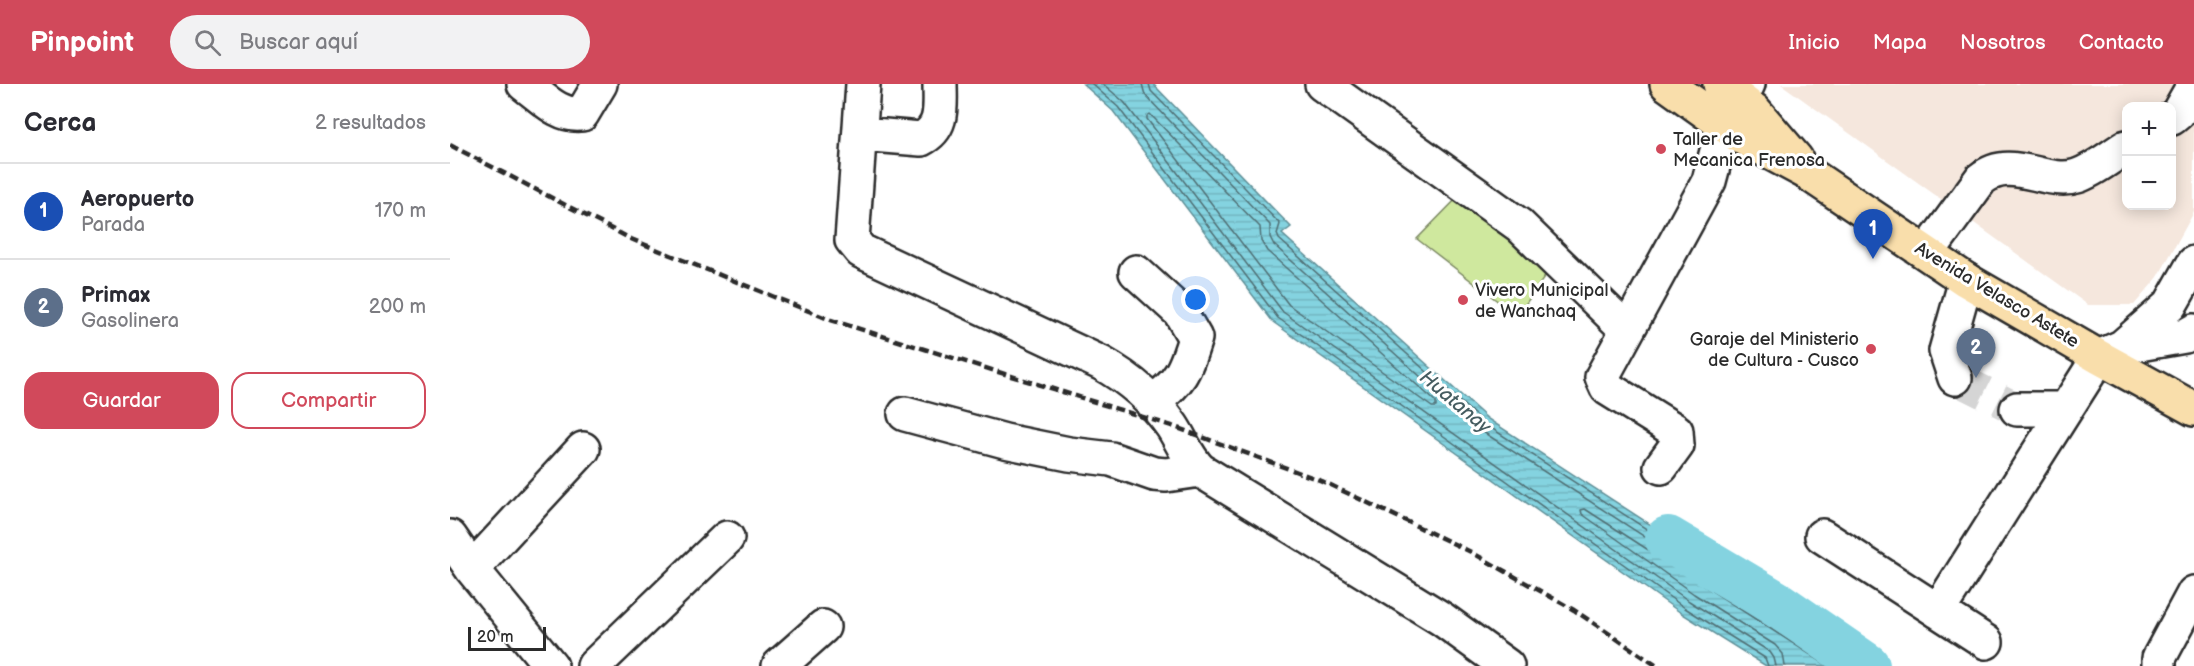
<!DOCTYPE html>
<html lang="es">
<head>
<meta charset="utf-8">
<style>
	body { margin:0; font-family:"Balsamiq Sans",sans-serif; background:#f2f2f3; color:#2b2b33 }
	.controls { position:absolute; right:18px; top:18px; display:grid; overflow:hidden; border-radius:12px; box-shadow:0 3px 15px #0003 }
	.controls button { width:54px; height:54px; display:grid; place-items:center; padding:0; border:0; border-bottom:2px solid #e1e1e2; background:#fff; color:#2b2b33; font:30px sans-serif }
	.scale { position:absolute; left:18px; bottom:15px; width:78px; box-sizing:border-box; padding-left:6px; border:3px solid #2b2b2b; border-top:0; font-size:16px; line-height:21px; white-space:nowrap; color:#2b2b2b; -webkit-text-stroke:4px #fff; paint-order:stroke }
	.you { position:absolute; left:746px; top:216px; width:21px; height:21px; margin:-15px; border:4px solid #fff; border-radius:50%; background:#1a73e8; box-shadow:0 0 0 9px #1a73e833 }
	.badge { display:grid; place-items:center; width:39px; height:39px; border-radius:50%; background:#d1495b; color:#fff; font-size:20px; font-weight:700 }
	.pin { position:absolute; translate:-50% -50px; filter:drop-shadow(0 2px 3px #0008) }
	.pin::after { content:''; position:absolute; top:32px; width:21px; height:18px; background:inherit; clip-path:polygon(0 0,100% 0,50% 100%) }
	.list { margin:0; padding:0; list-style:none }
	h2 { display:flex; justify-content:space-between; align-items:center; height:78px; margin:0; padding:0 24px; font-size:26px }
	h2 small { font-size:20px; font-weight:400; color:#7c7c81 }
	.list li { display:grid; grid-template-columns:39px 1fr auto; gap:18px; align-items:center; box-sizing:border-box; height:96px; padding:0 24px; border-top:2px solid #e1e1e2 }
	.list b { display:block; font-size:22px; white-space:nowrap }
	.list p { margin:0; font-size:20px; white-space:nowrap; color:#7c7c81 }
	.list em { font-size:20px; font-style:normal; color:#7c7c81 }
	.actions { display:flex; gap:12px; padding:18px 24px }
	.actions a { flex:1; padding:14px 0; border:2px solid #d1495b; border-radius:18px; text-align:center; font-size:21px; color:#d1495b }
	.actions .main { background:#d1495b; color:#fff }
	.icon { flex:none; width:33px; height:33px; fill:none; stroke:currentColor; stroke-width:2; stroke-linecap:round; stroke-linejoin:round }
	.map { position:relative; flex:none; width:1744px; height:582px; overflow:hidden }
	header { display:flex; align-items:center; gap:36px; box-sizing:border-box; height:84px; padding:0 30px; background:#d1495b; color:#fff }
	header strong { font-size:28px }
	nav { display:flex; gap:33px; margin-inline-start:auto; font-size:21px }
	.search { width:420px; height:54px; background:#f2f2f3; display:flex; align-items:center; gap:15px; box-sizing:border-box; padding:0 21px; border-radius:33px; color:#7c7c81; font-size:22px }
	main { display:flex }
	aside { flex:1; background:#fff }
	.map>svg:first-child { display:block }
</style>
</head>
<body>
<header>
<strong>Pinpoint</strong>
<div class="search"><svg class="icon" aria-label="search" viewBox="0 0 24 24"><circle cx="10" cy="10" r="6"/><path d="M15 15l6 6"/></svg>Buscar aquí</div>
<nav><a>Inicio</a><a>Mapa</a><a>Nosotros</a><a>Contacto</a></nav>
</header>
<main>
<aside>
<h2>Cerca<small>2 resultados</small></h2>
<ul class="list">
<li><span class="badge" style="background:#1a4fb4">1</span><div><b>Aeropuerto</b><p>Parada</p></div><em>170 m</em></li>
<li><span class="badge" style="background:#5c6f8a">2</span><div><b>Primax</b><p>Gasolinera</p></div><em>200 m</em></li>
</ul>
<div class="actions"><a class="main">Guardar</a><a>Compartir</a></div>
</aside>
<div class="map">
<svg width="1744" height="582" viewBox="0 0 1744 582">
	<defs>
		<pattern id="water-rules" width="6" height="5" patternUnits="userSpaceOnUse" patternTransform="scale(1.5)"><rect width="6" height="5" fill="#84d3e0"/><path d="M0 2.5h6" fill="none" stroke="#72b5c0"/></pattern>
	</defs>
	<rect width="100%" height="100%" fill="#fff"/>
	<filter id="ink" filterUnits="userSpaceOnUse"><feTurbulence type="fractalNoise" baseFrequency=".0167" numOctaves="2"/><feDisplacementMap in="SourceGraphic" scale="12" xChannelSelector="R" yChannelSelector="G"/><feConvolveMatrix kernelMatrix="1 2 1 2 8 2 1 2 1" color-interpolation-filters="sRGB"/></filter>
	<g filter="url(#ink)">
		<path fill="#f5e7dd" fill-rule="evenodd" d="M 1331,0 L 1744,0 L 1744,128 L 1708,193 L 1684,221 L 1638,221 ZM 1676,22 L 1722,22 L 1722,122 L 1676,122 Z"/>
		<path fill="#cfe89e" stroke="#7d8a64" stroke-width="1.5" d="M 1012,109 L 1106,177 L 1067,232 L 967,155 Z"/>
		<path fill="url(#water-rules)" stroke="#609098" stroke-width="1.5" d="M 633,0 L 703,0 L 841,143 L 832,150 L 1038,335 L 1418,582 L 1316,582 L 1231,529 L 823,238 L 663,27 Z"/>
		<g fill="none" stroke-linecap="round" stroke-linejoin="round">
			<path stroke="#4f6e73" stroke-width="1.5" d="M 642,0 L 668,23 L 828,234 L 1235,524 L 1315,574 L 1318,582
				M 653,0 L 674,18 L 833,228 L 1239,517 L 1320,568 L 1324,574 L 1326,582
				M 692,0 L 695,11 L 820,141 L 820,153 L 824,161 L 1030,346 L 1394,582
				M 699,0 L 701,7 L 830,140 L 827,150 L 829,155 L 1035,340 L 1407,582
				M 700,30 L 810,143 L 811,157 L 817,167 L 986,318 L 986,323 L 982,323 L 839,221 L 697,35 L 697,32 Z
				M 1335,582 L 1333,570 L 1325,561 L 1244,510 L 1132,430 L 1131,426 L 1135,425 L 1378,582"/>
			<path stroke="#84d3e0" stroke-width="46" d="M 1218,455 L 1324,518 L 1417,582"/>
			<path stroke="#d5d5d5" stroke-width="33" stroke-dasharray="33 16" stroke-linecap="butt" d="M 1505,294 L 1567,325"/>
			<defs>
				<path id="minor" d="M 74,0 C 92,13 109,33 132,30 L 150,0
					M 413,0 L 402,156 L 411,167 L 651,279 C 678,294 704,316 722,342 C 732,357 737,373 750,386 L 992,535 L 1057,582
					M 872,0 L 1069,141 L 1177,246
					M 1722,34 L 1728,29 L 1744,1
					M 410,50 L 471,55 C 494,44 490,22 490,0
					M 1477,169 L 1531,95 C 1561,70 1596,102 1627,92 C 1645,86 1661,72 1676,63
					M 686,188 L 730,228 L 745,254 C 735,287 730,298 702,319
					M 1672,263 L 1735,252 L 1744,247
					M 1505,294 L 1496,267 L 1516,196
					M 1567,325 L 1616,325
					M 455,330 L 555,357 L 619,370 L 661,375 L 704,390 L 716,391 L 750,386
					M 1211,383 L 1227,361 L 1226,347 L 1157,304 L 1152,293 L 1259,97 L 1274,41 L 1298,0
					M 1372,452 L 1536,558
					M 0,453 L 22,485 L 101,582
					M 22,485 L 133,365
					M 1488,527 L 1649,273 L 1672,263 L 1720,221 L 1744,179
					M 144,582 L 277,454
					M 329,582 L 373,543
					M 1709,582 L 1709,574 L 1744,509"/>
				<path id="highway" d="M 1217,0 L 1291,53 L 1356,88 L 1516,196 L 1649,273 L 1744,325
					M 1270,0 L 1304,26 L 1346,75"/>
			</defs>
			<use href="#minor" stroke="#2b2b2b" stroke-width="38"/>
			<use href="#highway" stroke="#2b2b2b" stroke-width="38"/>
			<use href="#minor" stroke="#fff" stroke-width="33"/>
			<use href="#highway" stroke="#f9deab" stroke-width="33"/>
			<path stroke="#2b2b2b" stroke-width="4.5" stroke-dasharray="9 4.5" stroke-linecap="butt" d="M 0,61 L 181,155 L 381,236 L 722,342 L 872,397 L 1021,468 L 1124,526 L 1207,582"/>
		</g>
	</g>
	<g fill="#d1495b" stroke="#fff" stroke-width="2">
		<circle cx="1211" cy="65" r="6"/>
		<circle cx="1013" cy="216" r="6"/>
		<circle cx="1421" cy="265" r="6"/>
	</g>
	<g text-anchor="middle" dominant-baseline="central" stroke-width="6" stroke-linejoin="round" paint-order="stroke">
		<g font-size="18" fill="#2b2b2b" stroke="#fff" text-anchor="start">
			<text x="1223" y="55">Taller de<tspan x="1223" dy="21">Mecanica Frenosa</tspan></text>
			<text x="1025" y="206">Vivero Municipal<tspan x="1025" dy="21">de Wanchaq</tspan></text>
			<text x="1409" y="255" text-anchor="end">Garaje del Ministerio<tspan x="1409" dy="21">de Cultura - Cusco</tspan></text>
		</g>
		<g font-size="18" fill="#2b2b2b" stroke="#fff">
			<text transform="translate(1547 211) rotate(31)">Avenida Velasco Astete</text>
		</g>
		<g font-size="20" font-style="italic" fill="#465d61" stroke="#fff">
			<text transform="translate(1005 318) rotate(40)">Huatanay</text>
		</g>
	</g>
</svg>
<div class="controls">
<button>+</button>
<button>−</button>
</div>
<div class="scale">20 m</div>
<div class="you"></div>
<div class="pin badge" style="left:1423px;top:175px;background:#1a4fb4">1</div>
<div class="pin badge" style="left:1526px;top:294px;background:#5c6f8a">2</div>
</div>
</main>
</body>
</html>
